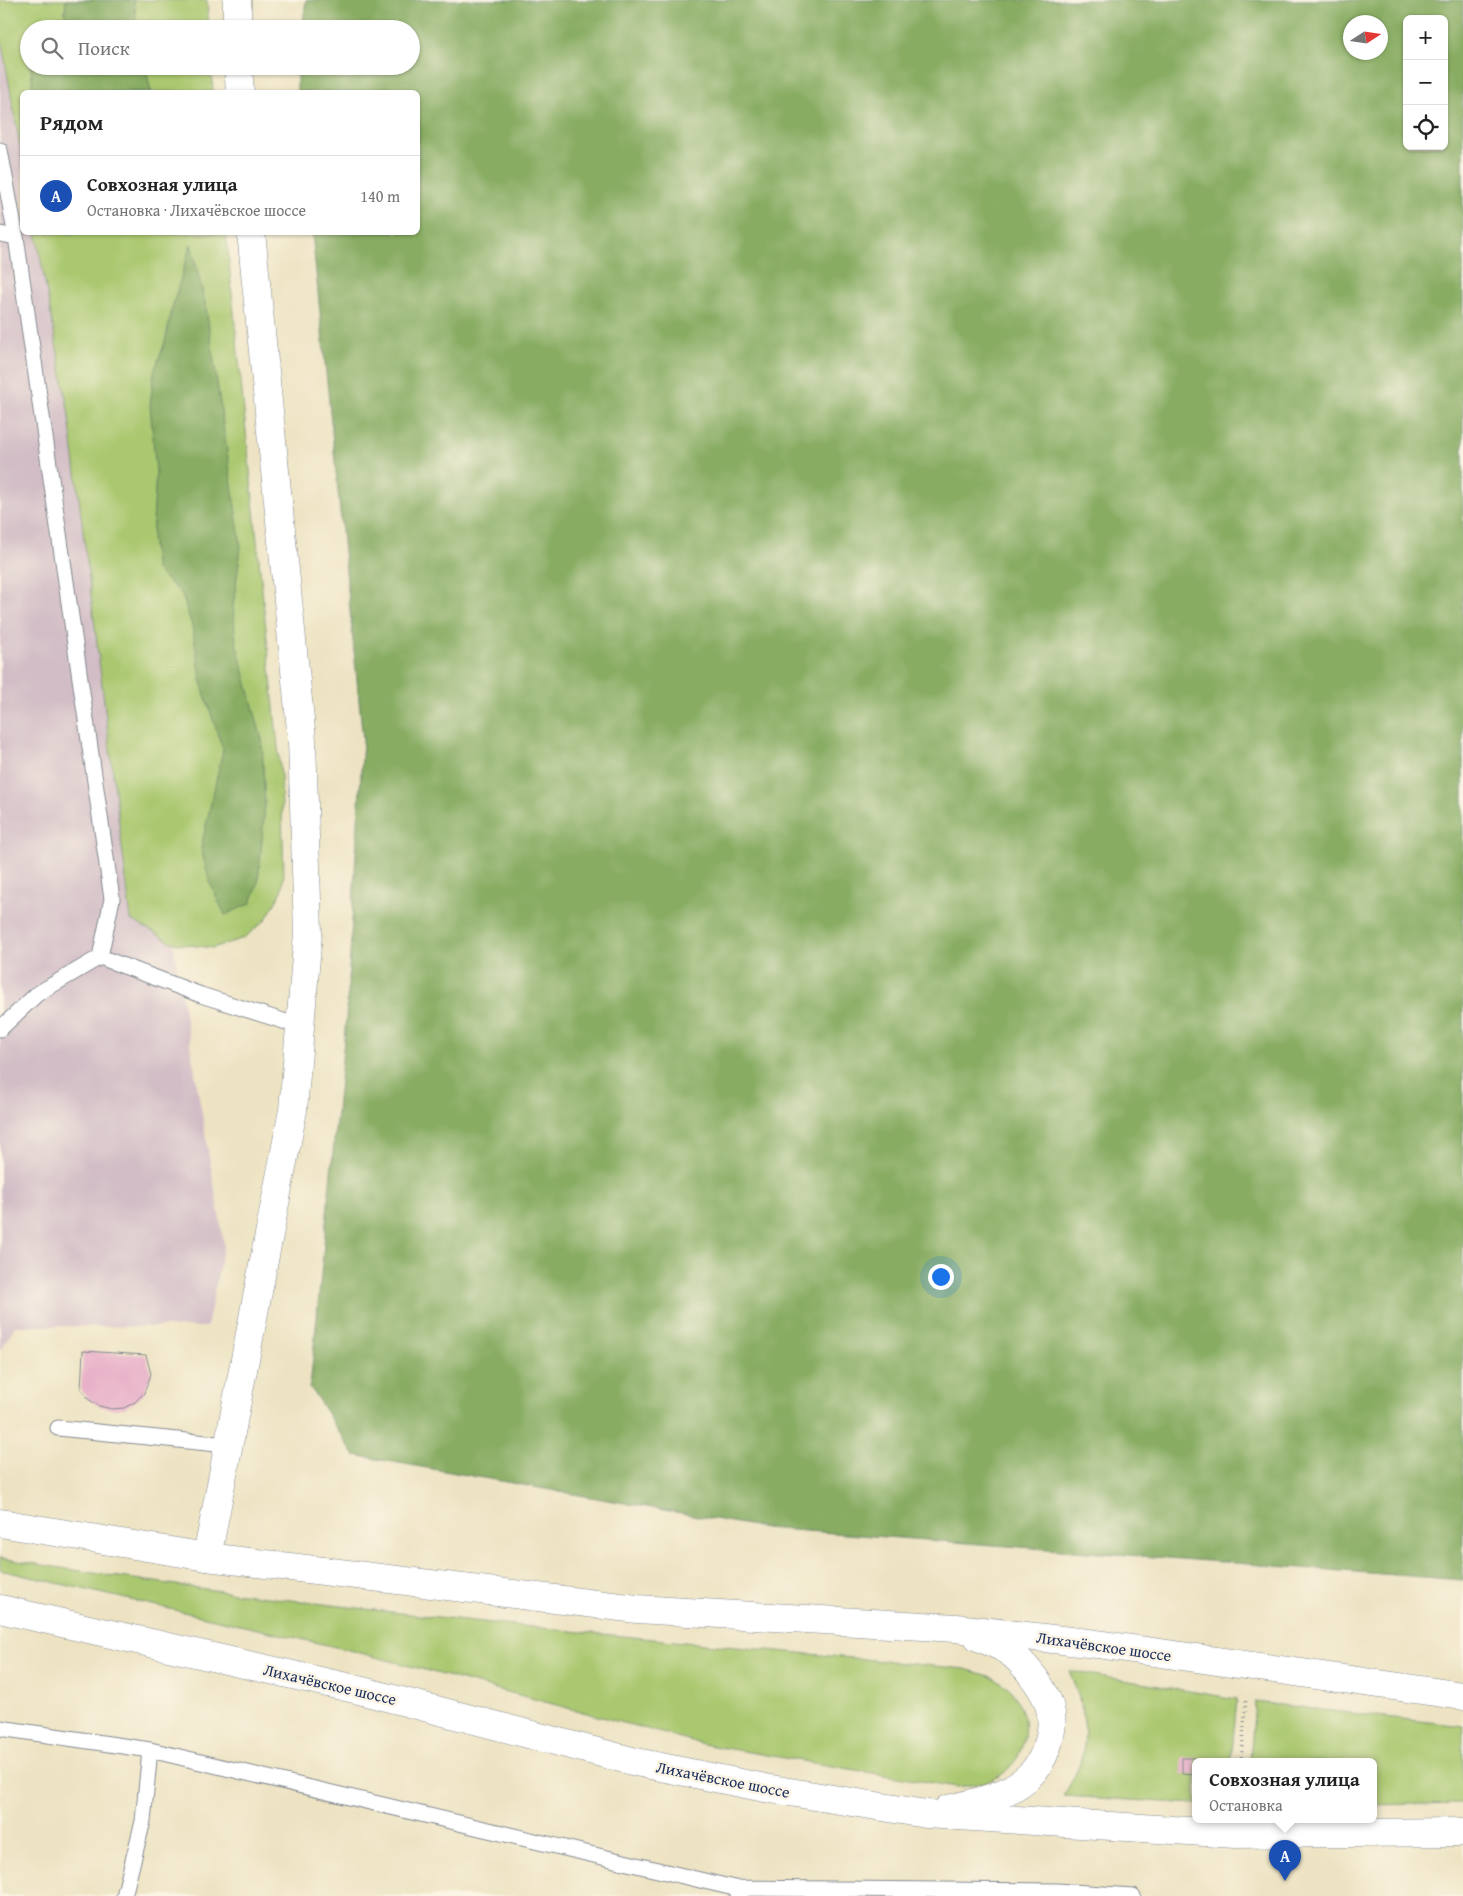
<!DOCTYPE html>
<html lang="ru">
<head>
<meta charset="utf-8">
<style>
	body { margin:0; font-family:"Gentium Book Plus",serif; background:#f2f2f2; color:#222 }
	.controls { position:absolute; right:15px; top:15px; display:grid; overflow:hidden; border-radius:8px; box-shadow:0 1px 4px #0004 }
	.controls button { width:45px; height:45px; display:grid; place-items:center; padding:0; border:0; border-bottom:1px solid #e0e0e0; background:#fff; color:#222; font:25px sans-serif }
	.compass { position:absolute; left:1343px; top:15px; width:45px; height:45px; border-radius:50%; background:#fff; box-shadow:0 1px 4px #0004; rotate:78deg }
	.you { position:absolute; left:940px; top:1276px; width:18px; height:18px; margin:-12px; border:4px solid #fff; border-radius:50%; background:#1a73e8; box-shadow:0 0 0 8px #1a73e833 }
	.badge { display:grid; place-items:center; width:32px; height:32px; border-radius:50%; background:#0f766e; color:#fff; font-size:16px; font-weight:700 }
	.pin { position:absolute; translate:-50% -41px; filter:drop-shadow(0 1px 2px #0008) }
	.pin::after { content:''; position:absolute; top:26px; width:18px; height:15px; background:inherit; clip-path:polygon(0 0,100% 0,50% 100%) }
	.popup { position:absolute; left:1192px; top:1758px; width:185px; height:65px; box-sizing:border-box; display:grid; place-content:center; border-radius:8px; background:#fff; filter:drop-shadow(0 1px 4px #0005); font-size:16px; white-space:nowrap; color:#767676 }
	.popup b { font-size:19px; color:#222 }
	.popup::after { content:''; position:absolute; left:50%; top:100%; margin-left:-10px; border:10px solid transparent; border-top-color:#fff }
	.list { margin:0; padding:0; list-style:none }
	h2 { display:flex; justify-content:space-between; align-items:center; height:65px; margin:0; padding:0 20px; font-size:21px }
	h2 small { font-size:16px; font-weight:400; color:#767676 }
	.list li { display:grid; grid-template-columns:32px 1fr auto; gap:15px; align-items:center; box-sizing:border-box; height:80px; padding:0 20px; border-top:1px solid #e0e0e0 }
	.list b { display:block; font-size:19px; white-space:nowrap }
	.list p { margin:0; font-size:16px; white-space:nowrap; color:#767676 }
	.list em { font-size:16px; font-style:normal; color:#767676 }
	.icon { flex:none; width:28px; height:28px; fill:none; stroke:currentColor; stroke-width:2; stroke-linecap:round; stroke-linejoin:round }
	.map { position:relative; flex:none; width:1463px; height:1896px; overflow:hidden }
	.search { position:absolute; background:#fff; box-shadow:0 1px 4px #0004; left:20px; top:20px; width:400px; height:55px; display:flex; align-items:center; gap:12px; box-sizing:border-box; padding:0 18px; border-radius:28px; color:#767676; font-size:19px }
	.panel { position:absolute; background:#fff; box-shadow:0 1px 4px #0004; left:20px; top:90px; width:400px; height:145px; border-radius:8px }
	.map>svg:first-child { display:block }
</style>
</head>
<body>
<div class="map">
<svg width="1463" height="1896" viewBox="0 0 1463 1896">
	<rect width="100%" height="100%" fill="#fcf5e5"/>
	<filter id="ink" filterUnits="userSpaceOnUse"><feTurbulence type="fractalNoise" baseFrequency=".02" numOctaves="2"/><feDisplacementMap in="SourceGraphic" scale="10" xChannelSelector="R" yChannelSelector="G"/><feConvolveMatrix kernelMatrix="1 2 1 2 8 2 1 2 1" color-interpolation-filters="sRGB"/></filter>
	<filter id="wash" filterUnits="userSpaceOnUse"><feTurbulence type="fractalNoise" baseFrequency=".0096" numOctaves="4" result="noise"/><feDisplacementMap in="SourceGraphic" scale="20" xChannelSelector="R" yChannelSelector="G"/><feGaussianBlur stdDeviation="1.12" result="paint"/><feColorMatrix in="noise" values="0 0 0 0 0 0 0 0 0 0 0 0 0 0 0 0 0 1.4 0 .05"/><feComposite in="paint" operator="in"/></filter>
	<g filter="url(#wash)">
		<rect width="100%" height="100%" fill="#ede3c2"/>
		<path fill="#d2bdc6" d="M 0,33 L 22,157 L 22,232 L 36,233 L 68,409 L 131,920 L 173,943 L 224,1244 L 207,1327 L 15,1326 L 0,1352 Z"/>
		<path fill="#aac870" stroke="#627c67" d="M 0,0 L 207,0 L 209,29 L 29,29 L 29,66 L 211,66 L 213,92 L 22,92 L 22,157 L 0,33 Z
			M 36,233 L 226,233 L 281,777 L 284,875 L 281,893 L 266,919 L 244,938 L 213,948 L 173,943 L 131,920 L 68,409 Z
			M 0,1558 C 319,1612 643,1637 965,1669 C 974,1672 985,1674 994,1678 C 1028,1694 1035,1742 1009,1768 C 995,1783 975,1785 956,1787 L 707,1745 L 353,1651 L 0,1570 Z
			M 1069,1671 L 1237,1699 L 1231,1762 L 1196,1762 L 1196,1804 L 1063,1796 C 1093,1751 1089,1719 1069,1671 Z
			M 1255,1702 L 1463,1726 L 1463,1803 L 1374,1805 L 1374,1762 L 1250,1762 Z"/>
		<path fill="#87ac62" stroke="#516e60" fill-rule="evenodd" d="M 66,0 L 134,0 L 137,29 L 63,29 Z
			M 306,0 L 1463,0 L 1463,1580 L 765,1528 L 354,1455 L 310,1387 L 346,1019 L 363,740 L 312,233 L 418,232 L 418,92 L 297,92 L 297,66 L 411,66 L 411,29 L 302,29 ZM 1407,19 L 1444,19 L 1444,146 L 1407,146 ZM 1350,22 L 1380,22 L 1380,52 L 1350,52 Z
			M 31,66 L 145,66 L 151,92 L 33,92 Z
			M 191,244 L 206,307 L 241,547 L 233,607 L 236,642 L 262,740 L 265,806 L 258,883 L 251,903 L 225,915 L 210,883 L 201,848 L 223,750 L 203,689 L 192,626 L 182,594 L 156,570 L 152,539 L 156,472 L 150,405 L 154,372 L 165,342 L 172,308 Z"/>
		<g id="blocks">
			<path fill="#e7afc8" d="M 83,1351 L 146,1355 L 151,1374 L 144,1393 L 135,1402 L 124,1408 L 112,1409 L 99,1406 L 88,1399 L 81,1389 Z
				M 1182,1758 L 1195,1758 L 1195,1775 L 1182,1774 Z"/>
		</g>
	</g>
	<g filter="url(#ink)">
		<use href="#blocks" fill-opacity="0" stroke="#848990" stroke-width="1"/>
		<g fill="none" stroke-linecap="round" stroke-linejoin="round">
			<defs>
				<path id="service" d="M 0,150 L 16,237
					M 0,234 L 16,237 L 112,899 L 100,957 L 37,994 L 0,1029
					M 100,957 L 201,995 L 302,1027
					M 58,1428 L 227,1445
					M 0,1728 L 150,1750 L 734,1888 L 741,1896
					M 734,1888 L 1057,1891 L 1133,1896
					M 124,1896 L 143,1821 L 150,1750"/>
				<path id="minor" d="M 237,29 L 237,0
					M 238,66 L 240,92
					M 207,1557 L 293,1110 L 308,933 L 302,740 L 251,232"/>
				<path id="secondary" d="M 0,1523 L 207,1557 L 637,1609 L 956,1628 L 1097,1644 L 1463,1696
					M 0,1609 L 355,1689 L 636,1762 L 765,1788 L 926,1814 L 1235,1834 L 1463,1832
					M 948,1809 C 975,1803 1008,1796 1029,1776 C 1044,1762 1054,1735 1051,1714 C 1049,1693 1023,1660 1006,1650 C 998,1644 987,1641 978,1637"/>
			</defs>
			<use href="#service" stroke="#848990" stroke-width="17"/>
			<use href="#minor" stroke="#848990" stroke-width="29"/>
			<use href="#secondary" stroke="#848990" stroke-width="29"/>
			<path stroke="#848990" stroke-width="3" stroke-dasharray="1 4" stroke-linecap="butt" d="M 1241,1762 L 1246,1701"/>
			<use href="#service" stroke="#fff" stroke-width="15"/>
			<use href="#minor" stroke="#fff" stroke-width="28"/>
			<use href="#secondary" stroke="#fff" stroke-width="28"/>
		</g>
	</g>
	<g text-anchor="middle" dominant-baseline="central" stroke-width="5" stroke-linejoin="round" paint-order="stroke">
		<g font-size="16" fill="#1b2f5e" stroke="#fcf5e5">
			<text transform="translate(1104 1646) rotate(8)">Лихачёвское шоссе</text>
			<text transform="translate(330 1684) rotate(13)">Лихачёвское шоссе</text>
			<text transform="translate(723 1779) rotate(11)">Лихачёвское шоссе</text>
		</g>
	</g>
</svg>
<div class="controls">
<button>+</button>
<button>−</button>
<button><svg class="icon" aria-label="locate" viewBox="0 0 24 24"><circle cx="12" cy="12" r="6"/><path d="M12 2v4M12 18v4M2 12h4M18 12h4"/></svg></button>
</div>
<svg class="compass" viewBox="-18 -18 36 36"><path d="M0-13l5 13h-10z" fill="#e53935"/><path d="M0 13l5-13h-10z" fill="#767676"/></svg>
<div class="you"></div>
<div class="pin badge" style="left:1285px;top:1881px;background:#1a4fb4">A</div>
<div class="popup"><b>Совхозная улица</b>Остановка</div>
<div class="search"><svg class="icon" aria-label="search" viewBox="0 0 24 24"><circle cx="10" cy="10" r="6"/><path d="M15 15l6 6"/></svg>Поиск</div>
<section class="panel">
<h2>Рядом<small></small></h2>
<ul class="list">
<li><span class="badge" style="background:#1a4fb4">A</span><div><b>Совхозная улица</b><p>Остановка · Лихачёвское шоссе</p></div><em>140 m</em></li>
</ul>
</section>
</div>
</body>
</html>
